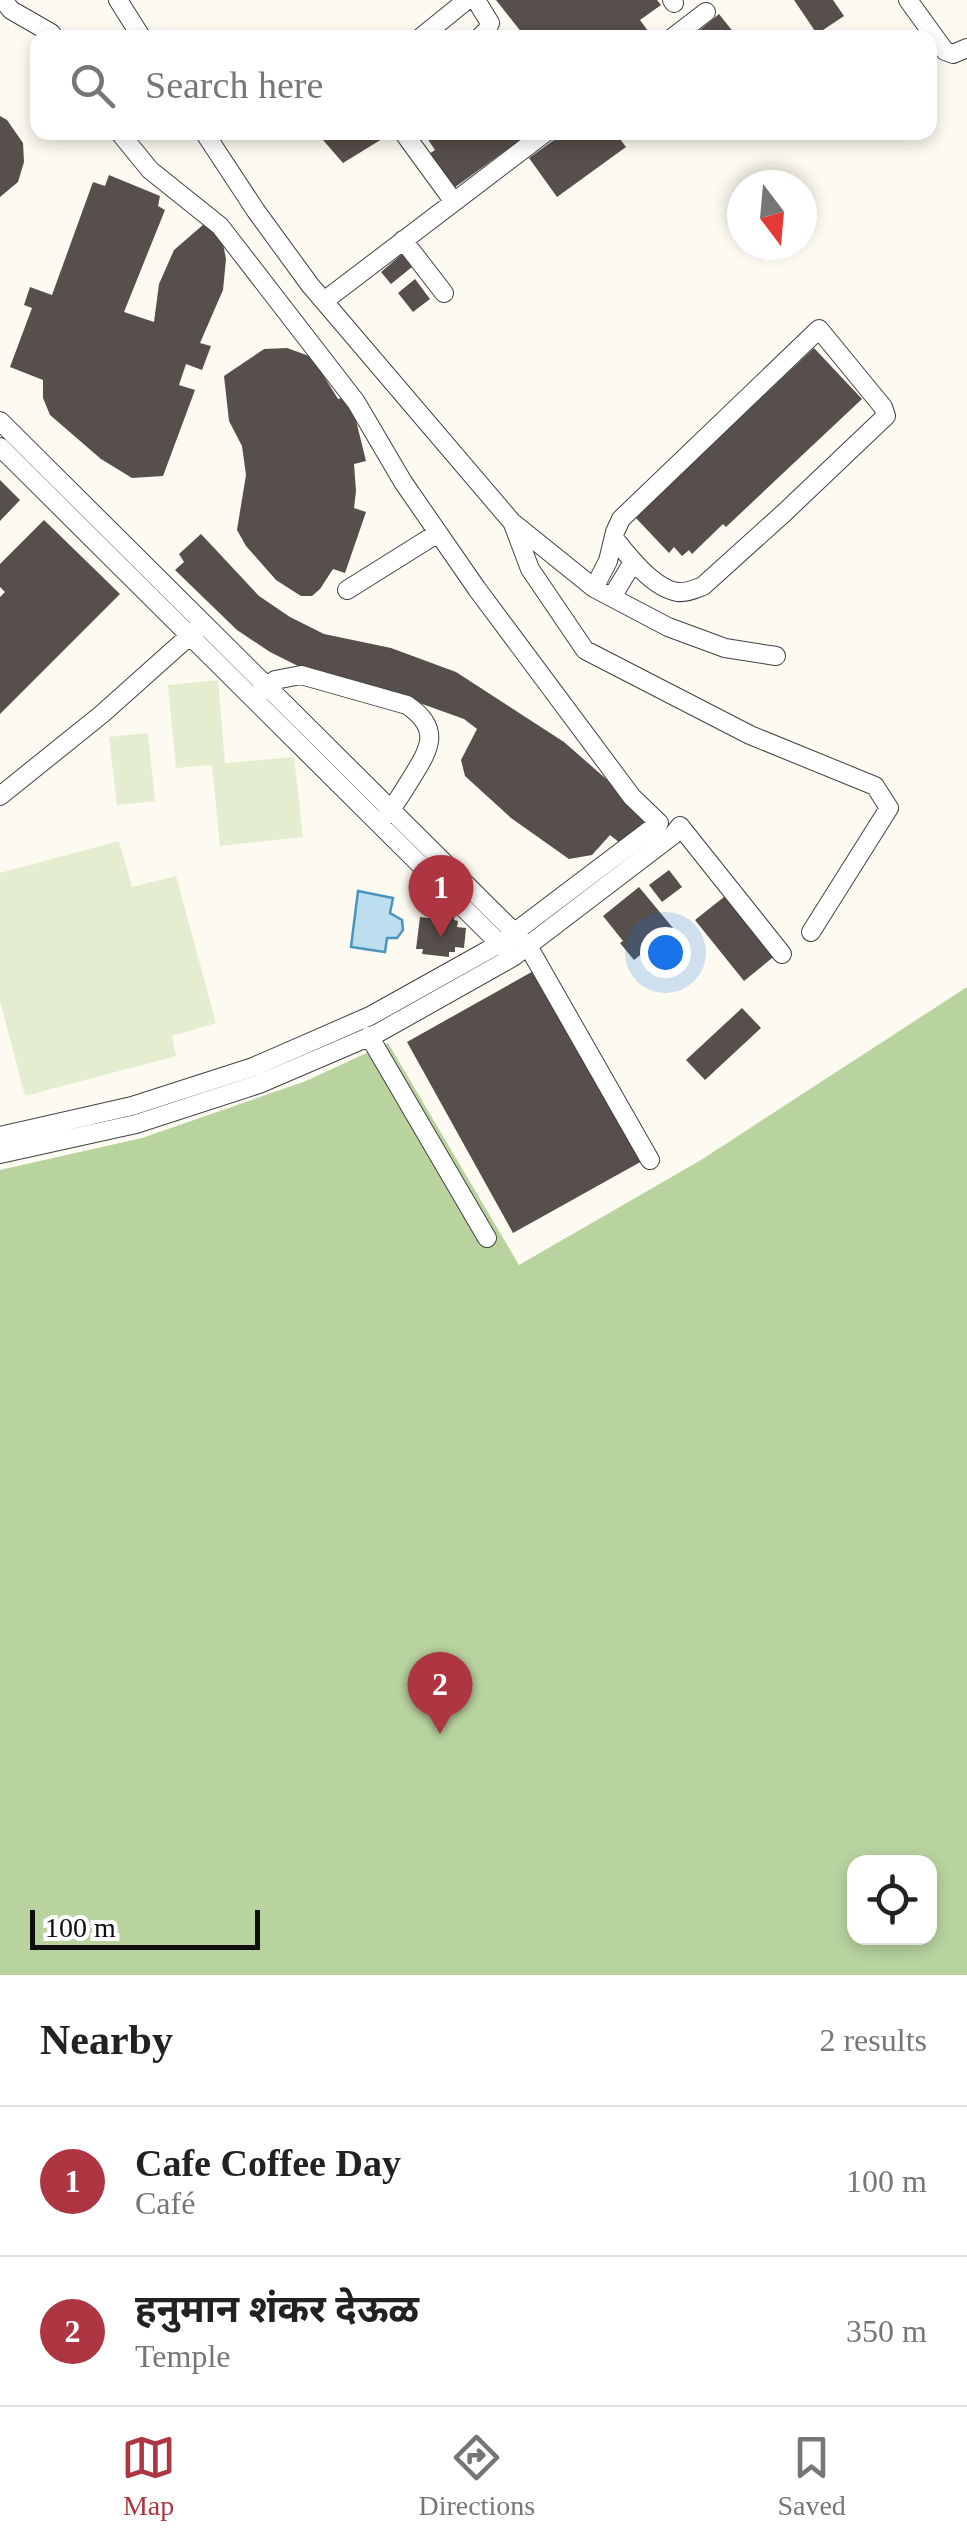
<!DOCTYPE html>
<html lang="en">
<head>
<meta charset="utf-8">
<style>
	body { margin:0; font-family:"Times New Roman","Noto Sans Devanagari",serif; background:#f6f6f6; color:#222 }
	.controls { position:absolute; right:30px; bottom:30px; display:grid; overflow:hidden; border-radius:20px; box-shadow:0 5px 15px #0003 }
	.controls button { width:90px; height:90px; display:grid; place-items:center; padding:0; border:0; border-bottom:2px solid #e0e0e0; background:#fff; color:#222; font:50px sans-serif }
	.compass { position:absolute; left:727px; top:170px; width:90px; height:90px; border-radius:50%; background:#fff; box-shadow:0 5px 15px #0003; rotate:164deg }
	.scale { position:absolute; left:30px; bottom:25px; width:230px; box-sizing:border-box; padding-left:10px; border:5px solid #0e0e0e; border-top:0; font-size:28px; line-height:35px; white-space:nowrap; color:#0e0e0e; -webkit-text-stroke:8px #fff; paint-order:stroke }
	.you { position:absolute; left:665px; top:952px; width:35px; height:35px; margin:-25px; border:8px solid #fff; border-radius:50%; background:#1a73e8; box-shadow:0 0 0 15px #1a73e833 }
	.badge { display:grid; place-items:center; width:65px; height:65px; border-radius:50%; background:#ae3642; color:#fff; font-size:32px; font-weight:700 }
	.pin { position:absolute; translate:-50% -82px; filter:drop-shadow(0 2px 5px #0008) }
	.pin::after { content:''; position:absolute; top:52px; width:35px; height:30px; background:inherit; clip-path:polygon(0 0,100% 0,50% 100%) }
	.list { margin:0; padding:0; list-style:none }
	h2 { display:flex; justify-content:space-between; align-items:center; height:130px; margin:0; padding:0 40px; font-size:42px }
	h2 small { font-size:32px; font-weight:400; color:#767676 }
	.list li { display:grid; grid-template-columns:65px 1fr auto; gap:30px; align-items:center; box-sizing:border-box; height:150px; padding:0 40px; border-top:2px solid #e0e0e0 }
	.list b { display:block; font-size:38px; white-space:nowrap }
	.list p { margin:0; font-size:32px; white-space:nowrap; color:#767676 }
	.list em { font-size:32px; font-style:normal; color:#767676 }
	.icon { flex:none; width:55px; height:55px; fill:none; stroke:currentColor; stroke-width:2; stroke-linecap:round; stroke-linejoin:round }
	.map { position:relative; flex:none; width:967px; height:1975px; overflow:hidden }
	.search { position:absolute; background:#fff; box-shadow:0 5px 15px #0003; left:30px; right:30px; top:30px; height:110px; display:flex; align-items:center; gap:25px; box-sizing:border-box; padding:0 35px; border-radius:20px; color:#767676; font-size:38px }
	.sheet { height:430px; background:#fff }
	nav { display:flex; justify-content:space-around; align-items:center; box-sizing:border-box; height:140px; border-top:2px solid #e0e0e0; background:#fff; font-size:28px; color:#767676 }
	nav a { display:grid; justify-items:center; gap:5px }
	nav .on { color:#ae3642 }
	.map>svg:first-child { display:block }
</style>
</head>
<body>
<div class="map">
<svg width="967" height="1975" viewBox="0 0 967 1975">
	<rect width="100%" height="100%" fill="#fdfaf1"/>
	<path fill="#b9d39f" fill-rule="evenodd" d="M 967,987 L 967,1975 L 0,1975 L 0,1170 L 142,1138 L 306,1081 L 388,1043 L 519,1265 L 701,1160 ZM 854,1862 L 930,1862 L 930,1938 L 854,1938 Z"/>
	<path fill="#e4edcf" d="M 218,680 L 225,763 L 294,757 L 303,837 L 220,846 L 212,765 L 176,768 L 168,685 Z
		M 148,733 L 155,801 L 117,805 L 109,737 Z
		M 119,841 L 132,887 L 176,876 L 216,1023 L 172,1036 L 176,1056 L 25,1096 L 0,1001 L 0,873 Z"/>
	<path fill="#bcdeef" stroke="#4b95bd" stroke-width="2.5" d="M 358,891 L 393,898 L 390,913 L 402,920 L 403,930 L 397,938 L 387,938 L 385,952 L 351,947 Z"/>
	<path fill="#564f4c" d="M 496,0 L 657,0 L 661,5 L 640,20 L 648,31 L 640,38 L 526,38 Z
		M 794,0 L 833,0 L 844,16 L 817,34 Z
		M 719,14 L 738,38 L 690,38 Z
		M 0,116 L 7,120 L 23,143 L 24,162 L 18,182 L 0,197 Z
		M 316,132 L 380,132 L 382,139 L 343,163 Z
		M 429,132 L 531,132 L 454,188 L 429,154 L 435,150 L 427,138 L 431,135 Z
		M 565,132 L 615,132 L 626,147 L 557,197 L 529,158 Z
		M 109,175 L 160,196 L 158,206 L 165,210 L 124,312 L 154,322 L 159,284 L 174,250 L 204,224 L 221,233 L 226,259 L 223,290 L 200,343 L 211,346 L 202,370 L 186,364 L 179,385 L 195,390 L 163,476 L 132,478 L 101,459 L 50,415 L 43,398 L 43,380 L 10,367 L 32,308 L 24,305 L 30,287 L 52,295 L 93,182 L 105,186 Z
		M 402,254 L 412,267 L 391,284 L 381,272 Z
		M 415,279 L 430,299 L 413,312 L 398,293 Z
		M 287,348 L 312,357 L 338,399 L 350,396 L 366,461 L 354,464 L 356,491 L 354,508 L 366,512 L 345,573 L 333,569 L 320,589 L 312,596 L 301,596 L 276,580 L 246,546 L 237,530 L 246,475 L 242,446 L 229,421 L 224,376 L 264,349 Z
		M 814,348 L 862,399 L 726,527 L 723,524 L 692,554 L 689,550 L 682,556 L 674,547 L 669,553 L 635,517 Z
		M 0,480 L 20,500 L 0,521 Z
		M 44,520 L 120,594 L 0,714 L 0,597 L 5,592 L 0,587 L 0,564 Z
		M 201,534 L 259,596 L 290,617 L 324,634 L 391,648 L 456,672 L 564,742 L 653,820 L 625,847 L 610,835 L 592,855 L 569,859 L 511,818 L 465,776 L 461,760 L 477,729 L 464,719 L 386,691 L 306,670 L 270,652 L 237,630 L 175,570 L 184,562 L 179,554 Z
		M 669,870 L 682,887 L 662,902 L 649,885 Z
		M 639,887 L 673,928 L 634,960 L 620,943 L 623,941 L 603,916 Z
		M 729,893 L 777,954 L 744,981 L 695,920 Z
		M 429,910 L 455,913 L 454,920 L 458,921 L 457,927 L 466,928 L 464,948 L 455,947 L 455,952 L 449,952 L 449,957 L 422,954 L 423,949 L 416,949 L 420,917 L 429,918 Z
		M 537,969 L 644,1160 L 513,1233 L 407,1042 Z
		M 742,1008 L 761,1028 L 705,1080 L 686,1060 Z"/>
	<g fill="none" stroke-linecap="round" stroke-linejoin="round">
		<defs>
			<path id="minor" d="M 3,0 L 11,10 L 51,33 L 54,38
				M 118,0 L 142,38
				M 476,0 L 490,23 L 487,30 L 479,38
				M 672,0 L 674,3
				M 908,0 L 945,51 L 953,54 L 967,48
				M 420,38 L 467,0
				M 672,38 L 706,12
				M 204,132 L 256,211 L 310,285 L 512,522 L 594,588 L 668,627 L 725,648 L 776,656
				M 403,132 L 454,202
				M 403,240 L 444,293
				M 324,301 L 546,132
				M 0,421 L 528,946 L 650,1160
				M 0,447 L 505,949
				M 513,524 L 530,569 L 585,650 L 750,735 L 875,786 L 889,808 L 811,932
				M 594,588 L 608,561 L 615,532 L 621,519 L 819,329 L 883,407 L 886,416 L 785,512 L 703,586 C 695,589 687,593 678,592 C 654,589 628,556 614,538
				M 347,590 L 438,533
				M 612,597 L 633,562
				M 260,692 L 275,680 L 301,675 L 407,705 C 444,730 428,751 409,782 C 402,793 395,805 386,816
				M 0,796 L 102,714 L 196,630
				M 369,1036 L 487,1238
				M 0,1136 L 132,1106 L 253,1067 L 370,1016 L 499,944 L 659,823 L 632,797 L 477,589 L 403,482 L 356,402 L 220,226 L 150,170 L 119,132
				M 0,1154 L 136,1124 L 259,1084 L 378,1033 L 513,957 L 673,835 L 680,826 L 782,954"/>
		</defs>
		<use href="#minor" stroke="#414141" stroke-width="20"/>
		<use href="#minor" stroke="#fff" stroke-width="18"/>
	</g>
</svg>
<div class="controls">
<button><svg class="icon" aria-label="locate" viewBox="0 0 24 24"><circle cx="12" cy="12" r="6"/><path d="M12 2v4M12 18v4M2 12h4M18 12h4"/></svg></button>
</div>
<svg class="compass" viewBox="-18 -18 36 36"><path d="M0-13l5 13h-10z" fill="#e53935"/><path d="M0 13l5-13h-10z" fill="#767676"/></svg>
<div class="scale">100 m</div>
<div class="you"></div>
<div class="pin badge" style="left:441px;top:937px">1</div>
<div class="pin badge" style="left:440px;top:1734px">2</div>
<div class="search"><svg class="icon" aria-label="search" viewBox="0 0 24 24"><circle cx="10" cy="10" r="6"/><path d="M15 15l6 6"/></svg>Search here</div>
</div>
<section class="sheet">
<h2>Nearby<small>2 results</small></h2>
<ul class="list">
<li><span class="badge">1</span><div><b>Cafe Coffee Day</b><p>Café</p></div><em>100 m</em></li>
<li><span class="badge">2</span><div><b>हनुमान शंकर देऊळ</b><p>Temple</p></div><em>350 m</em></li>
</ul>
</section>
<nav>
<a class="on"><svg class="icon" aria-label="map" viewBox="0 0 24 24"><path d="M3 6l6-2 6 2 6-2v14l-6 2-6-2-6 2zM9 4v14M15 6v14"/></svg>Map</a>
<a><svg class="icon" aria-label="directions" viewBox="0 0 24 24"><path d="M12 3l9 9-9 9-9-9zM9 14v-3h6M13 9l2 2-2 2"/></svg>Directions</a>
<a><svg class="icon" aria-label="saved" viewBox="0 0 24 24"><path d="M7 4h10v16l-5-4-5 4z"/></svg>Saved</a>
</nav>
</body>
</html>
